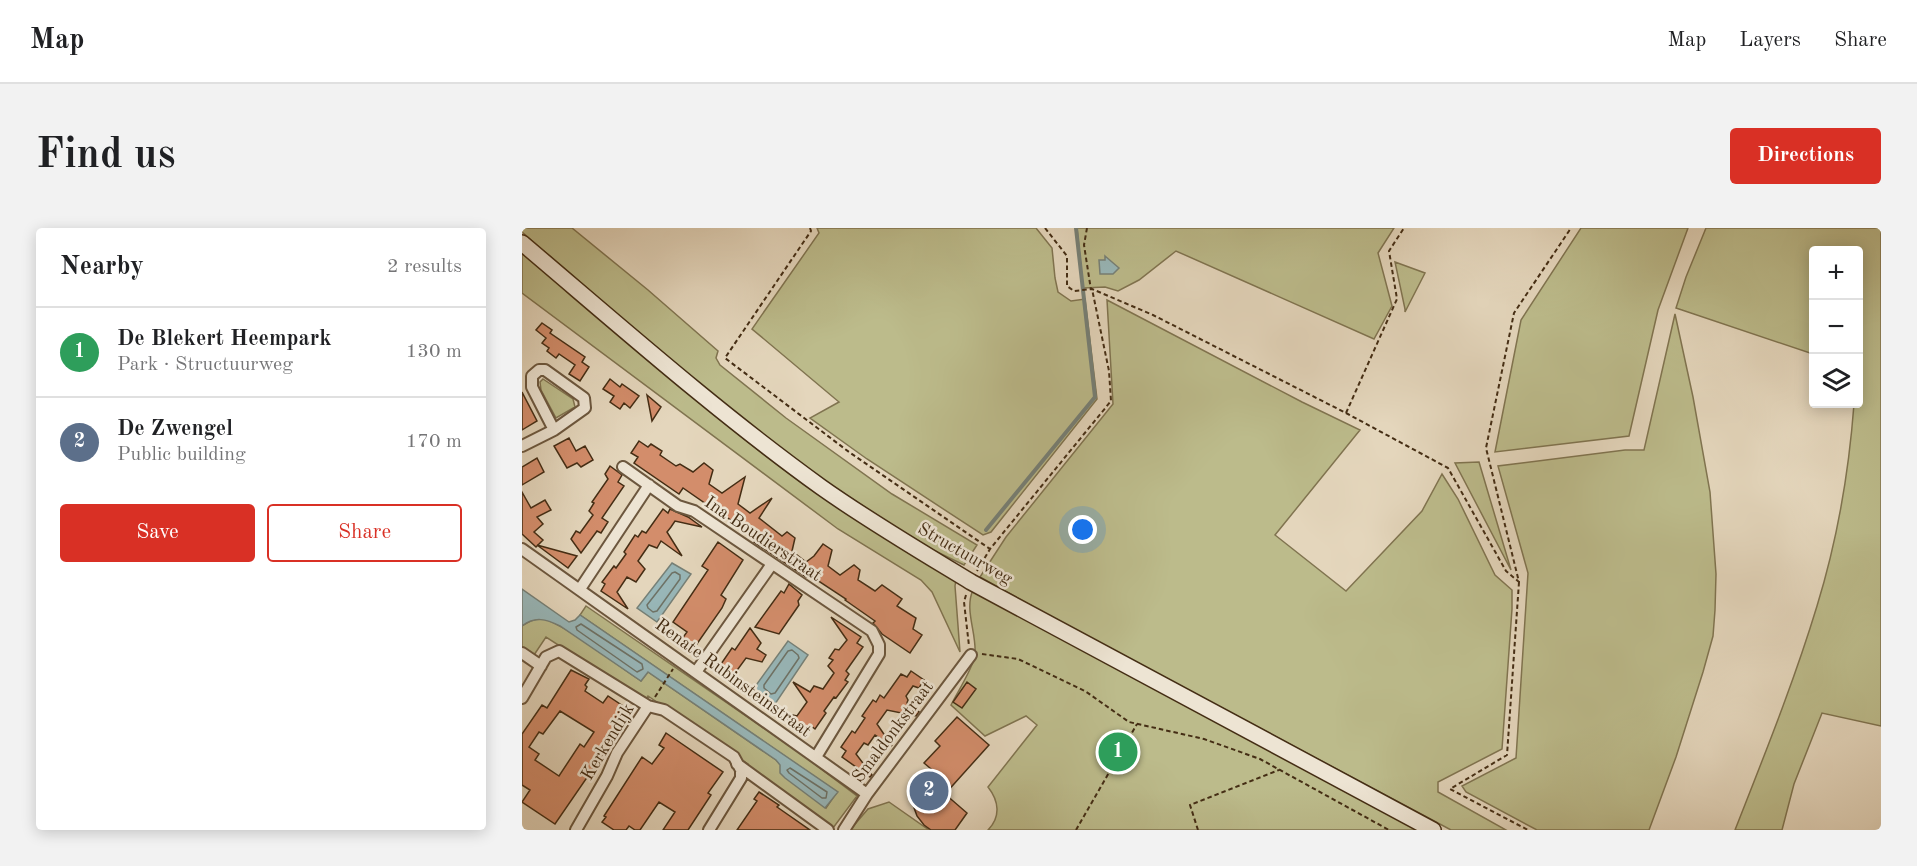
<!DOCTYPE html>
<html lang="en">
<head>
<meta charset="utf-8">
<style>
	body { margin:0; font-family:"Old Standard TT",serif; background:#f2f2f2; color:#202124 }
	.controls { position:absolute; right:18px; top:18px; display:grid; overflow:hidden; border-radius:6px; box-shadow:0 3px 15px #0003 }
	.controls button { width:54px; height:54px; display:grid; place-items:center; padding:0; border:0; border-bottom:2px solid #e0e0e0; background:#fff; color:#202124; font:30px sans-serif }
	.you { position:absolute; left:561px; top:302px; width:21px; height:21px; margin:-15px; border:4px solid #fff; border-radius:50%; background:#1a73e8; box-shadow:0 0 0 9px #1a73e833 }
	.badge { display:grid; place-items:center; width:39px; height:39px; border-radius:50%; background:#d93025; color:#fff; font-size:20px; font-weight:700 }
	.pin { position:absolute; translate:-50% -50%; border:3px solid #fff; box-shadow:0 2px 6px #0006 }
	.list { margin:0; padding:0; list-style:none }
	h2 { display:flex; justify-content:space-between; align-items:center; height:78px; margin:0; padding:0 24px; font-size:26px }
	h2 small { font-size:20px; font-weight:400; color:#757577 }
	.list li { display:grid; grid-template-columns:39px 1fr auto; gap:18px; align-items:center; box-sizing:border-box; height:90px; padding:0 24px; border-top:2px solid #e0e0e0 }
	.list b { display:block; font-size:22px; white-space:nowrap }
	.list p { margin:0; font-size:20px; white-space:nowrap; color:#757577 }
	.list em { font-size:20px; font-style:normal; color:#757577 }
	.actions { display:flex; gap:12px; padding:18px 24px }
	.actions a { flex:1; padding:14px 0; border:2px solid #d93025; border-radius:6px; text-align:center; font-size:21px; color:#d93025 }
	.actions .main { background:#d93025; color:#fff }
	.icon { flex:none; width:33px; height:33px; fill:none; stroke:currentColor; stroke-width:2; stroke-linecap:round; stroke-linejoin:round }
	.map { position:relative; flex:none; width:1359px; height:602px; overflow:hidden; border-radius:6px }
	header { display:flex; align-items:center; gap:36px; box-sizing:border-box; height:84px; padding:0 30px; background:#fff; border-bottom:2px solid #e0e0e0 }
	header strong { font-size:28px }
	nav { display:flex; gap:33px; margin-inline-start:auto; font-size:21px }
	.intro { display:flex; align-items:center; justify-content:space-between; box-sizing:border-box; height:144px; padding:0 36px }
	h1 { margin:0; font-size:42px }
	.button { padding:15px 27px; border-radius:6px; background:#d93025; color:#fff; font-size:21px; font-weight:700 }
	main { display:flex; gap:36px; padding:0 36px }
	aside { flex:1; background:#fff; border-radius:6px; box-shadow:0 3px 15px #0003 }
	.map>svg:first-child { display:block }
</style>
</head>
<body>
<header>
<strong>Map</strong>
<nav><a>Map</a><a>Layers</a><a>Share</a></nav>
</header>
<div class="intro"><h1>Find us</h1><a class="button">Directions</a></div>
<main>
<aside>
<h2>Nearby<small>2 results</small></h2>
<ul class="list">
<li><span class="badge" style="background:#2e9e5b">1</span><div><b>De Blekert Heempark</b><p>Park · Structuurweg</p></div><em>130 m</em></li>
<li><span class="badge" style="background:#5c6f8a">2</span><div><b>De Zwengel</b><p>Public building</p></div><em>170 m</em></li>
</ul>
<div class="actions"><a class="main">Save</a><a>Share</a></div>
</aside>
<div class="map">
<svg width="1359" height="602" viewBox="0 0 1359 602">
	<rect width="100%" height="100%" fill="#e4d6bc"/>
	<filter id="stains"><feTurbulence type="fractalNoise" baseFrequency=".00333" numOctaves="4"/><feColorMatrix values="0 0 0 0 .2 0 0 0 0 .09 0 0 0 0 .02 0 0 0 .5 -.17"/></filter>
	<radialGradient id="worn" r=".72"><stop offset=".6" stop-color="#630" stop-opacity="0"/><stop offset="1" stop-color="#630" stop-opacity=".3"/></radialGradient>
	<path fill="#bcbb8b" stroke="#807450" stroke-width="1.5" d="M 0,0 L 50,0 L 126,62 L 196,123 L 194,130 L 198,137 L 264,190 L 370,266 L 455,317 L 442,337 L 409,321 L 370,297 L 297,249 L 213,188 L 0,4 Z
		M 295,0 L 514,0 L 530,20 L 533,50 L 536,64 L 549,73 L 563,71 L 575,171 L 469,304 L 461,307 L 345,231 L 288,190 L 317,174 L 230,101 L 297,5 Z
		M 555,0 L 872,0 L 856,25 L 870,78 L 852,111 L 654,23 L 617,52 L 596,63 L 583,59 L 561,60 Z
		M 1059,0 L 1166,0 L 1136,82 L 1107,208 L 973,224 L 999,92 Z
		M 1184,0 L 1359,0 L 1359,498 L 1300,485 L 1272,556 L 1260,602 L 1213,602 C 1242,528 1272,454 1295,378 C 1315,313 1327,243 1332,176 L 1336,176 L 1336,22 L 1292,22 L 1291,126 L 1154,80 L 1164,49 Z
		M 0,25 C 92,101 181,182 277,253 C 327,289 381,320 434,352 L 433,358 L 438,424 L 410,364 L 399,352 L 316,301 L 0,65 Z
		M 873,34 L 903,45 L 883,84 L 883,81 Z
		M 585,72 L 780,174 L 838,202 L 753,307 L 824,363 L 900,283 L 920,246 L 936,271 L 973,347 L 990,362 L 990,381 L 980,521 L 916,554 L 916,564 L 984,602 L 929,602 L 535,392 L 458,349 L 484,309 L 591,176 Z
		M 1153,86 L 1171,169 L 1188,264 L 1194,346 L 1193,382 L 1191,408 L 1181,444 L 1154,529 L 1127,602 L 1015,602 L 944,564 L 940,558 L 994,530 L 1006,345 L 976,238 L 1103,222 L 1122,222 Z
		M 21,151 L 51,171 L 53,179 L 34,190 L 19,162 L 18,154 Z
		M 957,234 L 989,342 L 933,235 Z
		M 451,362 L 896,602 L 466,602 C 479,589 477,573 466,559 L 515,497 L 504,488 L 463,508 L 429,477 C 435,465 452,438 453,427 C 455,405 442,382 451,362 Z
		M 64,378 L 278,525 L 335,568 L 311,600 L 224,544 L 226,536 L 126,468 L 123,473 L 24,409 L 12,427 L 0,423 L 0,398 C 6,394 13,390 21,391 C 40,394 99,440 119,453 L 126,444 L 254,532 L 304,580 L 315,564 L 58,387 Z
		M 367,574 L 407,602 L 328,602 L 346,581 Z"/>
	<path fill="#98b7b9" stroke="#768077" stroke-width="1.5" d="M 583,28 L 597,40 L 591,46 L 578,46 L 577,32 L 583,32 Z
		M 150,335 L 169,346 L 135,394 L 115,380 Z
		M 0,361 L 47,394 L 53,392 L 58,387 L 316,564 L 303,580 L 263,550 L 258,545 L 258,537 L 254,532 L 126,444 L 119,453 L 38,398 C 24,391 13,388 0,398 Z
		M 266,413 L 286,427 L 253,476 L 232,460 Z"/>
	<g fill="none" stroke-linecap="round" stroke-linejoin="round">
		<path stroke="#6e7266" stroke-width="1.5" d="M 153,344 L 158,347 L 158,351 L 135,383 L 131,384 L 126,380 L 125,377 L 150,345 Z
			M 59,396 L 120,436 L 121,441 L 115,444 L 55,402 L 54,399 Z
			M 270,422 L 276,427 L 277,430 L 253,465 L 249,466 L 242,460 L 242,457 L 266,423 Z
			M 268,540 L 305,564 L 304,570 L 300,570 L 267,545 L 265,542 Z"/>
		<path stroke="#768077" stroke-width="4" d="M 464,302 L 573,169 L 554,0"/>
	</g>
	<path fill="#d38d6b" stroke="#442d14" stroke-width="1.5" fill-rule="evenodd" d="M 20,95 L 30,102 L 28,105 L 63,129 L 60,134 L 67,139 L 58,153 L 47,146 L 53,137 L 37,126 L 34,130 L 25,123 L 27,120 L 20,115 L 24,110 L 14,102 Z
		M 88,151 L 98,159 L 100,156 L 117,168 L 108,180 L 102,175 L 98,181 L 88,174 L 92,168 L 81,161 Z
		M 0,164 L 15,193 L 0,202 Z
		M 125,167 L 139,179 L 130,193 Z
		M 47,210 L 54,223 L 63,218 L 71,232 L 59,239 L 55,235 L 45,240 L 32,218 Z
		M 117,213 L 126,219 L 129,216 L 140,223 L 138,227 L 154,238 L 158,236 L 171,244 L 182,235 L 191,242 L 187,256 L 200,265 L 223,249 L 216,276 L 228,285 L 250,270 L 237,290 L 260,308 L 265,304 L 273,310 L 270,323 L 284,334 L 292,328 L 301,316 L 310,322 L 306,338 L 318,347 L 332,337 L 338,342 L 336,352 L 353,363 L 360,357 L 380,371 L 375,378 L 394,390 L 391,401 L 400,407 L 388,425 L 360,406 L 351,395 L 353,393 L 323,372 L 324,371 L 286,346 L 284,349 L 232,314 L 234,311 L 191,279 L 190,280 L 161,260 L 157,266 L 112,235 L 116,229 L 109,225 Z
		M 15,230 L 22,244 L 0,257 L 0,239 Z
		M 88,238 L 100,247 L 96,254 L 102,258 L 80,290 L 86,294 L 79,305 L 75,303 L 59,325 L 49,311 L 54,303 L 58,305 L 71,287 L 67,283 L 72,275 L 70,274 L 86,251 L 83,246 Z
		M 0,264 L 9,280 L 23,272 L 29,282 L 15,289 L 21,296 L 12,304 L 21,312 L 14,319 L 0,306 Z
		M 141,281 L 146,285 L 148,281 L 166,289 L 180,299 L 153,293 L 149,299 L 145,304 L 160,328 L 139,313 L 135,320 L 127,317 L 116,333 L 123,341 L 114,354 L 105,349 L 95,364 L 106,381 L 79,363 L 83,356 L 80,354 L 92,338 L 94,340 L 104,326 L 102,324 L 113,307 L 116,309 L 120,303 L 124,305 Z
		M 196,314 L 221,332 L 199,367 L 204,371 L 200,380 L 170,423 L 157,415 L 165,404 L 151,394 L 186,342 L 180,338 Z
		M 15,317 L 55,328 L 46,340 Z
		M 267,356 L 280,367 L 276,373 L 277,377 L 257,406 L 233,399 L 259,363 L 262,365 Z
		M 309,389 L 339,409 L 335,415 L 341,419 L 324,443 L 327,446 L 323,452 L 326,454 L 314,470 L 312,469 L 302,483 L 304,485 L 293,501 L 288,497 L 283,504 L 253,483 L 275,488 L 285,474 L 271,454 L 288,464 L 292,458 L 301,461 L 312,445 L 306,438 L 311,432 L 307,430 L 313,421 L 317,422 L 325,412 Z
		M 228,400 L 239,415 L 235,421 L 244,427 L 240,434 L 224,430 L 213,445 L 224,463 L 197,444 L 202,438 L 199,436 L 210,420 L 213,422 Z
		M 49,442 L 67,451 L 63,457 L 65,459 L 63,463 L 81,475 L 86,468 L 107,482 L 96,498 L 99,500 L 33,596 L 0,574 L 8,562 L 0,557 L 0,506 L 20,477 L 25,480 ZM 38,483 L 72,504 L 62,519 L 58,516 L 37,548 L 13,532 L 17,526 L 7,519 L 17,504 L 21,506 Z
		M 389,443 L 402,452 L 397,460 L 391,458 L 384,468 L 386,472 L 385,475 L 397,484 L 394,488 L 365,482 L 355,496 L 370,518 L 353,507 L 346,517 L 342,515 L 334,526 L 350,547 L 348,549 L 320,529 L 324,523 L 319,519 L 330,503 L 333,505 L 343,490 L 340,488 L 351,472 L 354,474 L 358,467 L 362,470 L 379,446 L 385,449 Z
		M 445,454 L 454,461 L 440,480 L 431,474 Z
		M 435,489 L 467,517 L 423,566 L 445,585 L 433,602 L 409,602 L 402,597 L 395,588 L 391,577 L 391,566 L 392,561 L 401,562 L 415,546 L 402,535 L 418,518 L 413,513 Z
		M 144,505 L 201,544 L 186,565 L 189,567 L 166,602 L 141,602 L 153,584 L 137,574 L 118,602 L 113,602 L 107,598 L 104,602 L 92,602 L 80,594 L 84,589 L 82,588 L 120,529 L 130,536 L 142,520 L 137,517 Z
		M 237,564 L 257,577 L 255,579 L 288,602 L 215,602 L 235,573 L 232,571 Z"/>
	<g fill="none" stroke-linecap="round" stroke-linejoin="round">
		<defs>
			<path id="street" d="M 0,218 L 32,202 L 63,180 L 62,170 L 23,142 L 17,142 L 10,148 L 10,159 L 32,202
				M 101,239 L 156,278 L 172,283 L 350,403 L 357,417 L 357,426 L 294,529
				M 0,321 L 345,566
				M 58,361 L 127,257
				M 0,425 L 19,438
				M 174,444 L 250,336
				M 0,470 L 24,429 L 37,423 L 126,478
				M 215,536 L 306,602
				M 54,602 L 85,548 L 95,525 L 126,478 L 142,482 L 212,529 L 219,542 L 219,550 L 187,602
				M 322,602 L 345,566 L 449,427"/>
			<path id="secondary" d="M 0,15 C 98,98 195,184 299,259 C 347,293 398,323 449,354 L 911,602"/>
		</defs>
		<use href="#street" stroke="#6c573e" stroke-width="14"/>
		<use href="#secondary" stroke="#442d14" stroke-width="18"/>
		<path stroke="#442d14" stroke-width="2" stroke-dasharray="4.5 3" stroke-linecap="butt" d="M 288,0 L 289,3 L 203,130 L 327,224 L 468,321
			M 523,0 L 545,28 L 545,58 L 552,63 L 570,61 L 631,87 L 824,185 L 926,240 L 984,343 L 997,354 L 964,220 L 992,85 L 1049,0
			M 565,0 L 562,17 L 569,62
			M 824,185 L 875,71 L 867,23 L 882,0
			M 455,343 L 468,321 L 589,173 L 587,143 L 570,61
			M 997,354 L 985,527 L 928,561 L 1006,602
			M 444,367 L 442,374 L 447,418
			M 460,426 L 496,431 L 563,463 L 607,494 L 682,511 L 738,531 L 867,602
			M 133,469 L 151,441
			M 554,602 L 615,496
			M 676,602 L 668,577 L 757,542"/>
		<use href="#street" stroke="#ede4d3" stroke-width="10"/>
		<use href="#secondary" stroke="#ede4d3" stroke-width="15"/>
	</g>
	<g text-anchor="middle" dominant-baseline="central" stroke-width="5" stroke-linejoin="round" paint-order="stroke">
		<g font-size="18" fill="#442d14" stroke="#ede4d3">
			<text transform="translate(241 311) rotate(34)">Ina Boudierstraat</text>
			<text transform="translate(443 326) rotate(30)">Structuurweg</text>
			<text transform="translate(211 450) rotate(36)">Renate Rubinsteinstraat</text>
			<text transform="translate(371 504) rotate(-53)">Smaldonkstraat</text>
			<text transform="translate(86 514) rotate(-59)">Kerkendijk</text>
		</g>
	</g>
	<rect width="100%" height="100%" filter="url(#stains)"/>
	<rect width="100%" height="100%" fill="url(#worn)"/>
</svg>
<div class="controls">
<button>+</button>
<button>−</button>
<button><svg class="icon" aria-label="layers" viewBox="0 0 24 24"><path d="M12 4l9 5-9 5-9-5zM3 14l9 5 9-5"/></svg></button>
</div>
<div class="you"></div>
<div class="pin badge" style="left:596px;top:524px;background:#2e9e5b">1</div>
<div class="pin badge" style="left:407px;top:563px;background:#5c6f8a">2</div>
</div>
</main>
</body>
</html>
